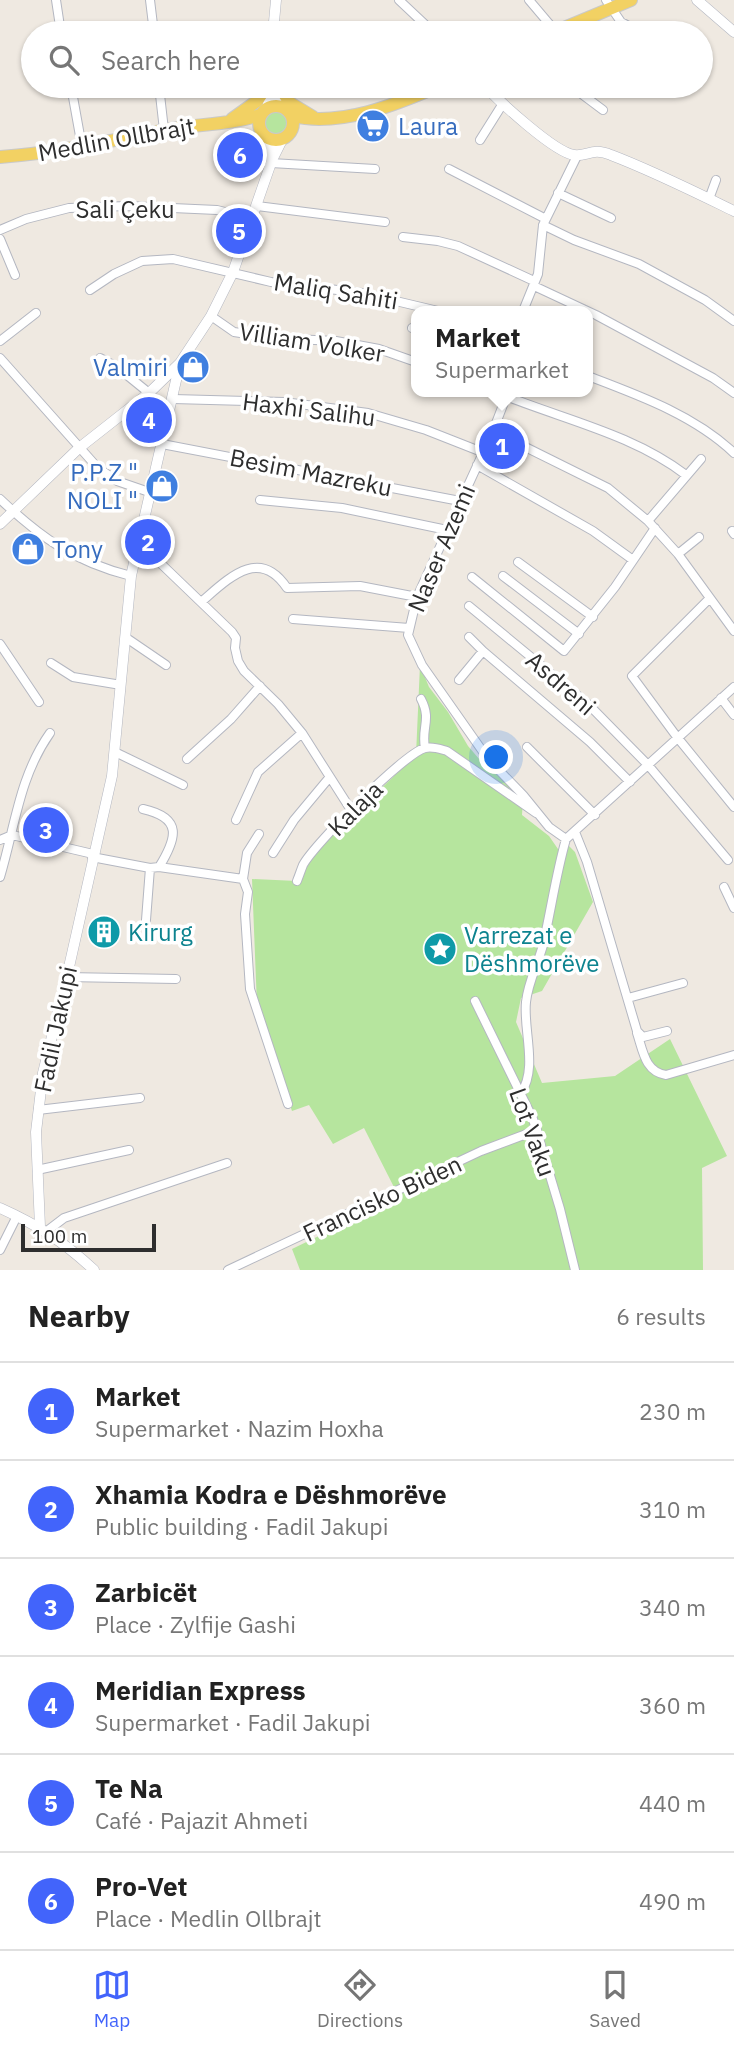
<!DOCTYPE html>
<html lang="en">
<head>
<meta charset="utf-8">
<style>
	body { margin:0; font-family:"IBM Plex Sans",sans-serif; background:#f2f2f2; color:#222 }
	.scale { position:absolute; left:21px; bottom:18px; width:135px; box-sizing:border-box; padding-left:7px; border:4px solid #2e2e2e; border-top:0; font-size:19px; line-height:24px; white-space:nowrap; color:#2e2e2e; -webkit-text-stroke:5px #fff; paint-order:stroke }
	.you { position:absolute; left:497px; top:758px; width:24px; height:24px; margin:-18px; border:5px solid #fff; border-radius:50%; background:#1a73e8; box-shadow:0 0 0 10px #1a73e833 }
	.badge { display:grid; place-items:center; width:46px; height:46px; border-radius:50%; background:#4264fb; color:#fff; font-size:23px; font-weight:700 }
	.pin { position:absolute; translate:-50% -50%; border:4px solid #fff; box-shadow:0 2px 7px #0006 }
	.popup { position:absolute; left:411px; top:306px; width:182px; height:91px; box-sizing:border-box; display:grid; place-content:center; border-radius:14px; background:#fff; filter:drop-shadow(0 2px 5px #0005); font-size:23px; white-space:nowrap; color:#767676 }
	.popup b { font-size:26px; color:#222 }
	.popup::after { content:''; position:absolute; left:50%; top:100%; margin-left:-14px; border:14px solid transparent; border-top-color:#fff }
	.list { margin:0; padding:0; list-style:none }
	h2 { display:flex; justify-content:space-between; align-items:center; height:91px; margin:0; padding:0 28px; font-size:30px }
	h2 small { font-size:23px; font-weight:400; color:#767676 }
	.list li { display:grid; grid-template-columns:46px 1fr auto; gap:21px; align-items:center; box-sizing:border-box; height:98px; padding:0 28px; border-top:2px solid #e0e0e0 }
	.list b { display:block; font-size:26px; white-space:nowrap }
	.list p { margin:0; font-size:23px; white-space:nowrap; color:#767676 }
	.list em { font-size:23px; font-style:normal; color:#767676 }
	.icon { flex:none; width:38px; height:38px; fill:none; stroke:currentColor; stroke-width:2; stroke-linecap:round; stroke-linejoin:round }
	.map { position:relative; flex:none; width:734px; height:1270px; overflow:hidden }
	.search { position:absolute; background:#fff; box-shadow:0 2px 5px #0004; left:21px; right:21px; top:21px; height:77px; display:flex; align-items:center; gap:18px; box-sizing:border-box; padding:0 24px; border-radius:38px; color:#767676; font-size:26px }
	.sheet { height:679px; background:#fff }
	nav { display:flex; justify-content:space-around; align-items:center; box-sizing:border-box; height:98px; border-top:2px solid #e0e0e0; background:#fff; font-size:19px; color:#767676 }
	nav a { display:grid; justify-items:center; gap:4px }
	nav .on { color:#4264fb }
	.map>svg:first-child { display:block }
</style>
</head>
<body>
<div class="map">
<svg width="734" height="1270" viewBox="0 0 734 1270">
	<rect width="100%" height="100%" fill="#efe9e1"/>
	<path fill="#b6e59e" d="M262 123a14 14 0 1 1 28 0a14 14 0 1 1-28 0Z
		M 420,665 L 429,687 L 448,712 L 468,746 L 486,767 L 500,776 L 523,800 L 522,815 L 549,836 L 558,849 L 565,852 L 569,846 L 575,852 L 593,902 L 542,991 L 521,998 L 516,1022 L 542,1083 L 615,1076 L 670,1039 L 727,1156 L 702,1168 L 703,1270 L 300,1270 L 292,1249 L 399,1197 L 364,1128 L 333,1144 L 309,1105 L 292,1111 L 257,1006 L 252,879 L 297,881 L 316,851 L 416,755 Z"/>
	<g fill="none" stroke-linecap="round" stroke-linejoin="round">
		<defs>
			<path id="minor" d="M 56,0 L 61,33
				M 150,0 L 154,33
				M 399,0 L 434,33
				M 529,0 L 557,33
				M 606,0 L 621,22 L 642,33
				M 71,86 L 82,147
				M 159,86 L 164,130
				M 571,86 L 603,110
				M 480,140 L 502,105
				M 271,163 L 375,169
				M 449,169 L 546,219
				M 558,193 L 611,218
				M 709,199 L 716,180
				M 257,206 L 385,222
				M 543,225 L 574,240 L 639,264 L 705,300 L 734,321
				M 0,230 L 26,219 L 69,208 L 96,207 L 128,206 L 217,210 L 253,219
				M 403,237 L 438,241 L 458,246 L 534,281
				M 0,239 L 15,275
				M 534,286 L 596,315 L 713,378 L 734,393
				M 90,290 L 114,274 L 142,261 L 173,259 L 271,282 L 362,293 L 438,311
				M 523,311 L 538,274 L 543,225 L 577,156
				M 211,316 L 234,332 L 272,338 L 336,341 L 379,349 L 416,362
				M 412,328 L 416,329
				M 0,341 L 36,313
				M 0,358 L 97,467 L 117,481 L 149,492
				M 100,358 L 117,367 L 149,393
				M 588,376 C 638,395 694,415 734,453
				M 508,392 L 493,431 L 417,597 L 408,635 L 422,665 L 488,759 L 523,795 L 549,827 L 566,839 L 734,687
				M 506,396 C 566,420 634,435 686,475
				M 173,399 L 284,402 L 368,413 L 426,430 L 482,452
				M 493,431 L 608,488 L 648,521 L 678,554 L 734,631
				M 162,444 L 460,501
				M 477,465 L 593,531 L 633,560
				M 0,499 C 41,538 75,562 131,576
				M 260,500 L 342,508 L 447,530
				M 648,521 L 701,459
				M 732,531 L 734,534
				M 137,549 L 155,558 L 232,632 L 236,638 L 235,648 L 238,661 L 244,671 L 278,704 L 302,733 L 351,810
				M 678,554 L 699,537
				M 518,562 L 593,617
				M 503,576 L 579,634
				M 472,577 L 564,651 L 615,587 L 655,528
				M 710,598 L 632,676 L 677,737 L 734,807
				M 201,602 C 228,579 259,546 287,588 L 360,586 L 417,597
				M 469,606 L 588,704 L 648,765 L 728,860
				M 293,619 L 409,628
				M 125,637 L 166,665
				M 469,637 L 483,651
				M 0,644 L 39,702
				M 51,663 L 73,677 L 121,685
				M 459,680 L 483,651 L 590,742 L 630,782
				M 721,698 L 734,715
				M 421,699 C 432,720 421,727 425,748
				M 527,747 L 595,815
				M 115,752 L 183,785
				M 187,759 L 231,719 L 260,686
				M 143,809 C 183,818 177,838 159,867
				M 236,820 L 258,772 L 302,733
				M 575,832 L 587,862 L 637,1031 L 643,1037 L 667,1031
				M 259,834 L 247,853 L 243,879 L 248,892 L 245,914 L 250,989 L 288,1104
				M 12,835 L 93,854
				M 0,840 L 12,835
				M 273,853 L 294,820 L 329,778
				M 92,857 L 150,868 L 159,867 L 243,879
				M 0,877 C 15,827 19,777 50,733
				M 297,881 C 299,876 301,870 303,865 C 314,844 405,753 425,748 C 433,746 440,749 447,751 L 536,813
				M 724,887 L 734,908
				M 146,920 L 150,868
				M 66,977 L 176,979
				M 628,998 L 683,983
				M 475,1001 L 533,1119 L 560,1209 L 575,1270
				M 637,1033 C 643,1051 645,1072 666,1075 L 734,1055
				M 521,1093 C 538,1068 523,1030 526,1002 C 528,982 538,964 543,945 C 551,910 556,874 566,839
				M 38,1110 L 140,1098
				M 37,1170 L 129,1150
				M 47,1231 L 64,1218 L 227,1163
				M 0,1250 L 17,1216
				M 228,1270 L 481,1151 L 537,1130"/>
			<path id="tertiary" d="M 697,0 L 734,32
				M 273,33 L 276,0
				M 275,86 L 281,106
				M 485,86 C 500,102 554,152 574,155 C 587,157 592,147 611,155 C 653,171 693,191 734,211
				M 267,108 L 272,86
				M 267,139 L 272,159
				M 0,524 L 79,448 L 149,393 L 180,363 L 211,316 L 233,272 L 272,160 L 282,140
				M 0,1208 C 38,1225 64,1242 94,1270
				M 40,1227 L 36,1132 L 43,1073 L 69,967 L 112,776 L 131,576 L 180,363"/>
			<path id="primary" d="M 552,33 L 631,0
				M 279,86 L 290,103 L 313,117
				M259 123a17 17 0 1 1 34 0a17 17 0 1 1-34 0Z
				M 292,116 C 341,127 395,105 439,86
				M 232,119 L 257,101 L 267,86
				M 0,157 C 56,153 110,141 165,130 C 196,124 229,125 260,115"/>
		</defs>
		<use href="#minor" stroke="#b4b7c1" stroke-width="10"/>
		<use href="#tertiary" stroke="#b4b7c1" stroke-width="11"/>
		<use href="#primary" stroke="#c9c9c9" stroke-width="14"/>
		<use href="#minor" stroke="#fff" stroke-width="8"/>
		<use href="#tertiary" stroke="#fff" stroke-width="10"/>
		<use href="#primary" stroke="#f2d163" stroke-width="12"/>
	</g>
	<defs>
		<symbol id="supermarket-disc" viewBox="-11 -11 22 22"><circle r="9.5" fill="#3f7fe0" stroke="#fff"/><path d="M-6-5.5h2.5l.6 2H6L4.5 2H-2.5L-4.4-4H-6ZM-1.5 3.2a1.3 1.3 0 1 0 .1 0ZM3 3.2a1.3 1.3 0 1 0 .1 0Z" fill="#fff"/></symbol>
		<symbol id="shop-disc" viewBox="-11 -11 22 22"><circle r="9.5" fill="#3f7fe0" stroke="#fff"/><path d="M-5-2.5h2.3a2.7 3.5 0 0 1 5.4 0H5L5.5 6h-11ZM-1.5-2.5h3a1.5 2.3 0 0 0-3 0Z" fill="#fff"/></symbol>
		<symbol id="building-disc" viewBox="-11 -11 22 22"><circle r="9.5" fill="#0f9aa8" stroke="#fff"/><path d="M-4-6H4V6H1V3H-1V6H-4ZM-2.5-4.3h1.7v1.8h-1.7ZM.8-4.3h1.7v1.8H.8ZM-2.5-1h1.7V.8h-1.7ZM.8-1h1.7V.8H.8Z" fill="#fff"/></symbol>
		<symbol id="sight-disc" viewBox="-11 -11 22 22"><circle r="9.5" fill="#0f9aa8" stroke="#fff"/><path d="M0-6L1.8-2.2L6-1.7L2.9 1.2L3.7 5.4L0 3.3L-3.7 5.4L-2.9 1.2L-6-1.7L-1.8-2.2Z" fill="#fff"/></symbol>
	</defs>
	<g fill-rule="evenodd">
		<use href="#supermarket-disc" x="354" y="107" width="38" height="38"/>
		<use href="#shop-disc" x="174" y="348" width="38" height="38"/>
		<use href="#shop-disc" x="143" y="467" width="38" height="38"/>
		<use href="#shop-disc" x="9" y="530" width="38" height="38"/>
		<use href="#building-disc" x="85" y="913" width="38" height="38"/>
		<use href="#sight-disc" x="421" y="930" width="38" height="38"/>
	</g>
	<g text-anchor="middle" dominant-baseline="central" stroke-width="7" stroke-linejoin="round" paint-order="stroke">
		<g font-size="24" fill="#366cbe" stroke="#fff" text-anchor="start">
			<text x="398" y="126">Laura</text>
			<text x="168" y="367" text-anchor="end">Valmiri</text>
			<text x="138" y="472" text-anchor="end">P.P.Z "<tspan x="138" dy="28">NOLI "</tspan></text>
			<text x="52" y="549">Tony</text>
		</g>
		<g font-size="24" fill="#2e2e2e" stroke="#fff">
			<text transform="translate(116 139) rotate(-10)">Medlin Ollbrajt</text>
			<text x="125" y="209">Sali Çeku</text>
			<text transform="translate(336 291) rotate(9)">Maliq Sahiti</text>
			<text transform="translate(312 342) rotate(9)">Villiam Volker</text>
			<text transform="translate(309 409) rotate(7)">Haxhi Salihu</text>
			<text transform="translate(311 472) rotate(11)">Besim Mazreku</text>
			<text transform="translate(441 548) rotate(-67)">Naser Azemi</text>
			<text transform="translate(561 683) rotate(41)">Asdreni</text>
			<text transform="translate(355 808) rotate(-45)">Kalaja</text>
			<text transform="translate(55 1029) rotate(-78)">Fadil Jakupi</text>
			<text transform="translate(533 1132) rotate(70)">Lot Vaku</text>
			<text transform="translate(382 1198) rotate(-25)">Francisko Biden</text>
		</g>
		<g font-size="24" fill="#0d838f" stroke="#fff" text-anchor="start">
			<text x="128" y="932">Kirurg</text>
			<text x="464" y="935">Varrezat e<tspan x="464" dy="28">Dëshmorëve</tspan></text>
		</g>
	</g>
</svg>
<div class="scale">100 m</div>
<div class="you"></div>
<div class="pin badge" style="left:502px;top:446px">1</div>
<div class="popup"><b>Market</b>Supermarket</div>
<div class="pin badge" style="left:148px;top:542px">2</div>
<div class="pin badge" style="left:46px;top:830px">3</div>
<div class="pin badge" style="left:149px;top:420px">4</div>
<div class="pin badge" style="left:239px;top:231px">5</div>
<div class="pin badge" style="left:240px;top:155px">6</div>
<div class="search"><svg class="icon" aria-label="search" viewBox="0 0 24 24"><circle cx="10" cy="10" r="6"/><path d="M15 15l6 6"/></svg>Search here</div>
</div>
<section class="sheet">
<h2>Nearby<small>6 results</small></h2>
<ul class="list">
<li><span class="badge">1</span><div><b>Market</b><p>Supermarket · Nazim Hoxha</p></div><em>230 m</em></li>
<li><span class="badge">2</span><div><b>Xhamia Kodra e Dëshmorëve</b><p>Public building · Fadil Jakupi</p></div><em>310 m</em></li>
<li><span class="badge">3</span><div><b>Zarbicët</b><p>Place · Zylfije Gashi</p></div><em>340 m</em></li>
<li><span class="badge">4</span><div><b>Meridian Express</b><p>Supermarket · Fadil Jakupi</p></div><em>360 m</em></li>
<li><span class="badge">5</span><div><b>Te Na</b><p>Café · Pajazit Ahmeti</p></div><em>440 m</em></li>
<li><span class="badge">6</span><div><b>Pro-Vet</b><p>Place · Medlin Ollbrajt</p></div><em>490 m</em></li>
</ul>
</section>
<nav>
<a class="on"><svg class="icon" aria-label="map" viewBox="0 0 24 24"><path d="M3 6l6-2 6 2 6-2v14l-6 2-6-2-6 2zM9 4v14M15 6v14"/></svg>Map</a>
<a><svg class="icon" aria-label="directions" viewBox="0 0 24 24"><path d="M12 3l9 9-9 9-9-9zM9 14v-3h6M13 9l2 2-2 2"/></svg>Directions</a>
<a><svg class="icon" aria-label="saved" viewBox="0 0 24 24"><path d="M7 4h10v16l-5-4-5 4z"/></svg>Saved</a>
</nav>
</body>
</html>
